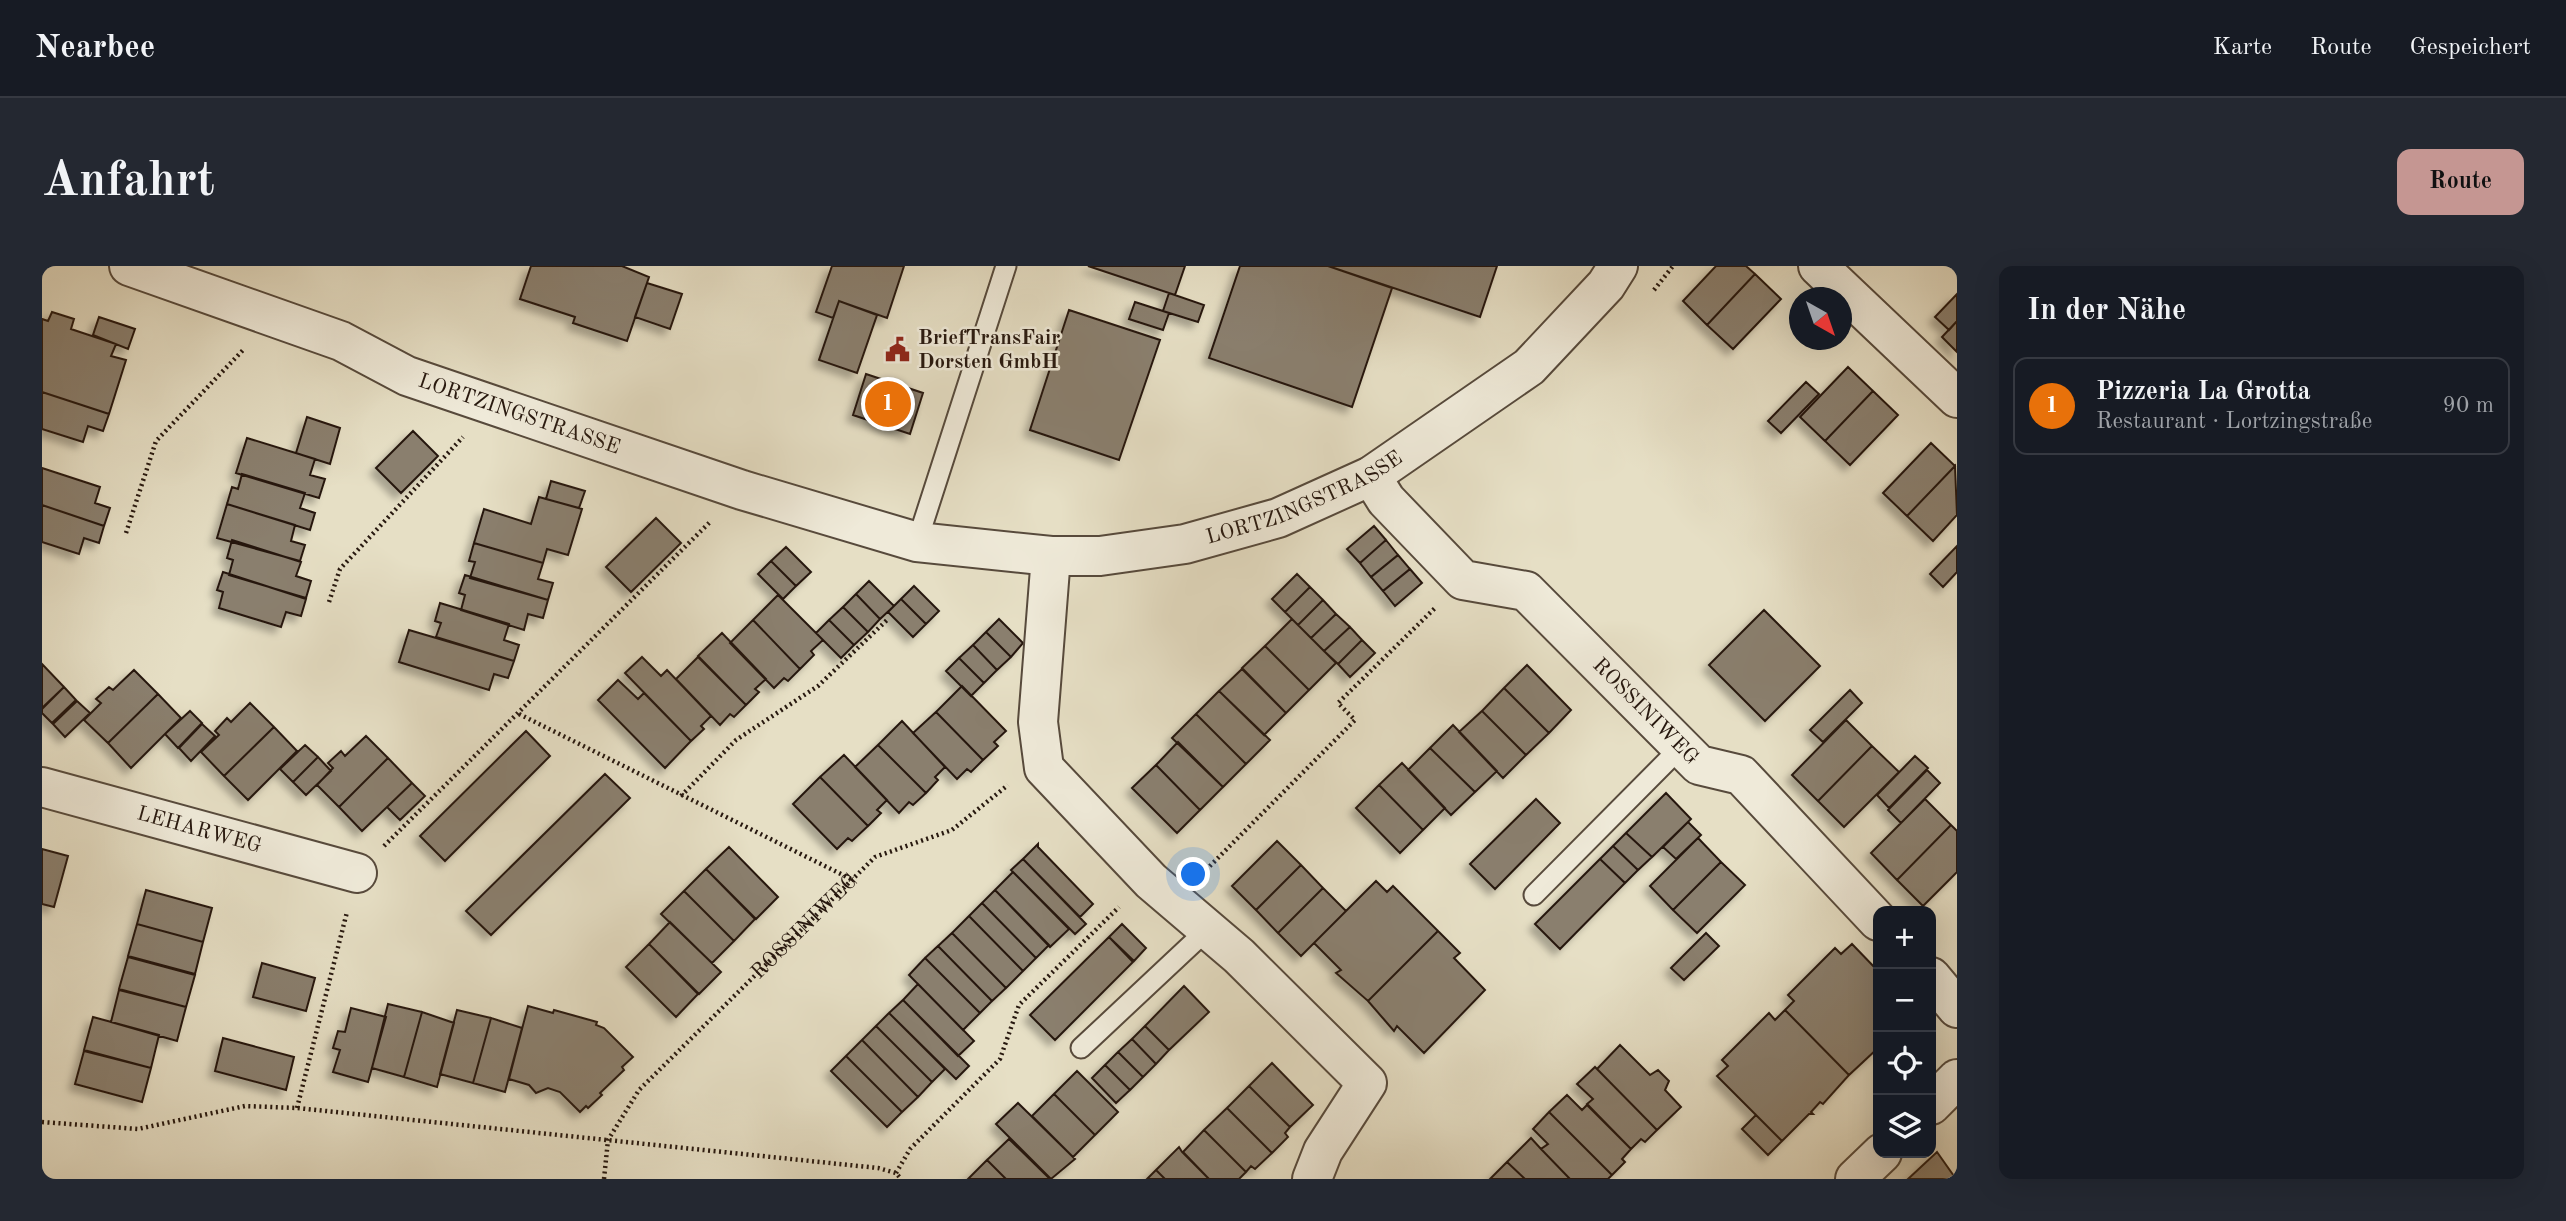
<!DOCTYPE html>
<html lang="de">
<head>
<meta charset="utf-8">
<style>
	body { margin:0; font-family:"Old Standard TT",serif; background:#242831; color:#f1f3f6 }
	.controls { position:absolute; right:21px; bottom:21px; display:grid; overflow:hidden; border-radius:14px; box-shadow:0 7px 28px #0002 }
	.controls button { width:63px; height:63px; display:grid; place-items:center; padding:0; border:0; border-bottom:2px solid #363941; background:#171b24; color:#f1f3f6; font:35px sans-serif }
	.compass { position:absolute; left:1747px; top:21px; width:63px; height:63px; border-radius:50%; background:#171b24; box-shadow:0 7px 28px #0002; rotate:140deg }
	.you { position:absolute; left:1152px; top:609px; width:24px; height:24px; margin:-18px; border:5px solid #fff; border-radius:50%; background:#1a73e8; box-shadow:0 0 0 10px #1a73e833 }
	.badge { display:grid; place-items:center; width:46px; height:46px; border-radius:50%; background:#c59692; color:#fff; font-size:23px; font-weight:700 }
	.pin { position:absolute; translate:-50% -50%; border:4px solid #fff; box-shadow:0 2px 7px #0006 }
	.list { margin:0; padding:0; list-style:none }
	h2 { display:flex; justify-content:space-between; align-items:center; height:91px; margin:0; padding:0 28px; font-size:30px }
	h2 small { font-size:23px; font-weight:400; color:#9ea1a6 }
	.list li { display:grid; grid-template-columns:46px 1fr auto; gap:21px; align-items:center; box-sizing:border-box; height:98px; margin:0 14px 14px; padding:0 14px; border:2px solid #363941; border-radius:14px }
	.list b { display:block; font-size:26px; white-space:nowrap }
	.list p { margin:0; font-size:23px; white-space:nowrap; color:#9ea1a6 }
	.list em { font-size:23px; font-style:normal; color:#9ea1a6 }
	.icon { flex:none; width:38px; height:38px; fill:none; stroke:currentColor; stroke-width:2; stroke-linecap:round; stroke-linejoin:round }
	.map { position:relative; flex:none; width:1915px; height:913px; overflow:hidden; border-radius:14px }
	header { display:flex; align-items:center; gap:42px; box-sizing:border-box; height:98px; padding:0 35px; background:#171b24; border-bottom:2px solid #363941 }
	header strong { font-size:33px }
	nav { display:flex; gap:38px; margin-inline-start:auto; font-size:24px }
	.intro { display:flex; align-items:center; justify-content:space-between; box-sizing:border-box; height:168px; padding:0 42px }
	h1 { margin:0; font-size:49px }
	.button { padding:18px 32px; border-radius:14px; background:#c59692; color:#111; font-size:24px; font-weight:700 }
	main { display:flex; gap:42px; padding:0 42px }
	aside { flex:1; background:#171b24; border-radius:14px; box-shadow:0 7px 28px #0002 }
	.map>svg:first-child { display:block }
</style>
</head>
<body>
<header>
<strong>Nearbee</strong>
<nav><a>Karte</a><a>Route</a><a>Gespeichert</a></nav>
</header>
<div class="intro"><h1>Anfahrt</h1><a class="button">Route</a></div>
<main>
<div class="map">
<svg width="1915" height="913" viewBox="0 0 1915 913">
	<defs>
		<filter id="shadow"><feDropShadow dx="-6" dy="6" stdDeviation="3.5" flood-color="#0004"/></filter>
	</defs>
	<rect width="100%" height="100%" fill="#e6dfc5"/>
	<filter id="stains"><feTurbulence type="fractalNoise" baseFrequency=".00286" numOctaves="4"/><feColorMatrix values="0 0 0 0 .2 0 0 0 0 .09 0 0 0 0 .02 0 0 0 .5 -.17"/></filter>
	<radialGradient id="worn" r=".72"><stop offset=".6" stop-color="#630" stop-opacity="0"/><stop offset="1" stop-color="#630" stop-opacity=".3"/></radialGradient>
	<path fill="#8a7f6e" stroke="#27180f" stroke-width="2" filter="url(#shadow)" d="M 489,0 L 580,0 L 607,11 L 585,75 L 531,57 L 533,51 L 478,33 Z
		M 790,0 L 862,0 L 845,52 L 797,35 L 791,52 L 774,46 Z
		M 1046,0 L 1143,0 L 1133,29 Z
		M 1198,0 L 1286,0 L 1350,22 L 1310,141 L 1167,92 Z
		M 1286,0 L 1455,0 L 1438,51 Z
		M 1674,0 L 1704,0 L 1713,8 L 1665,59 L 1641,35 Z
		M 1713,8 L 1739,33 L 1691,83 L 1665,59 Z
		M 605,17 L 640,28 L 628,63 L 593,51 Z
		M 1127,27 L 1162,39 L 1156,56 L 1121,45 Z
		M 1915,28 L 1915,55 L 1907,64 L 1893,51 Z
		M 797,35 L 835,49 L 815,107 L 777,94 Z
		M 1093,36 L 1127,47 L 1121,64 L 1087,53 Z
		M 1027,44 L 1118,74 L 1077,194 L 988,164 Z
		M 10,46 L 32,53 L 29,63 L 74,78 L 69,90 L 84,94 L 67,148 L 0,126 L 0,53 L 6,55 Z
		M 57,51 L 93,63 L 86,83 L 51,69 Z
		M 1915,55 L 1915,86 L 1900,71 Z
		M 1806,101 L 1831,125 L 1783,175 L 1758,151 Z
		M 824,108 L 881,127 L 868,168 L 811,149 Z
		M 1764,116 L 1777,128 L 1739,167 L 1726,155 Z
		M 1831,125 L 1856,149 L 1808,199 L 1783,175 Z
		M 0,126 L 67,148 L 61,165 L 46,160 L 41,176 L 0,163 Z
		M 265,151 L 298,162 L 288,198 L 254,187 Z
		M 371,165 L 396,190 L 359,227 L 334,202 Z
		M 205,172 L 273,193 L 268,209 L 283,213 L 277,232 L 194,207 Z
		M 1889,177 L 1913,200 L 1865,250 L 1841,227 Z
		M 1913,200 L 1915,249 L 1891,275 L 1865,250 Z
		M 0,202 L 58,221 L 53,237 L 68,242 L 62,260 L 0,239 Z
		M 200,208 L 263,227 L 258,242 L 273,247 L 268,264 L 185,238 L 190,221 L 196,223 Z
		M 509,215 L 543,225 L 537,242 L 504,233 Z
		M 497,231 L 540,243 L 526,289 L 505,283 L 501,297 L 432,277 L 442,243 L 489,258 Z
		M 185,238 L 253,259 L 249,275 L 263,279 L 258,295 L 175,272 Z
		M 0,239 L 62,260 L 57,277 L 42,272 L 37,288 L 0,276 Z
		M 614,252 L 639,277 L 589,326 L 564,301 Z
		M 1332,260 L 1344,274 L 1318,297 L 1305,283 Z
		M 190,274 L 259,296 L 254,310 L 269,315 L 264,332 L 187,309 L 191,294 L 185,292 Z
		M 1344,274 L 1356,289 L 1329,311 L 1318,297 Z
		M 432,277 L 501,297 L 496,313 L 511,317 L 506,334 L 428,312 L 433,296 L 427,295 Z
		M 1915,280 L 1915,306 L 1901,321 L 1888,308 Z
		M 744,281 L 769,306 L 754,320 L 729,295 Z
		M 1356,289 L 1368,303 L 1341,325 L 1329,311 Z
		M 729,295 L 754,320 L 741,333 L 716,308 Z
		M 1368,303 L 1380,317 L 1353,340 L 1341,325 Z
		M 181,306 L 264,333 L 259,350 L 244,346 L 239,361 L 177,342 L 181,326 L 175,324 Z
		M 1255,308 L 1268,321 L 1243,346 L 1230,333 Z
		M 423,309 L 506,334 L 501,352 L 486,348 L 482,364 L 419,344 L 423,329 L 417,327 Z
		M 827,315 L 852,340 L 838,353 L 814,328 Z
		M 872,320 L 897,345 L 884,358 L 859,333 Z
		M 1268,321 L 1281,334 L 1256,359 L 1243,346 Z
		M 814,328 L 838,353 L 826,366 L 801,341 Z
		M 736,329 L 781,374 L 769,385 L 772,389 L 758,403 L 711,354 Z
		M 859,333 L 884,358 L 871,371 L 846,346 Z
		M 1281,334 L 1294,348 L 1269,372 L 1256,359 Z
		M 398,337 L 467,358 L 462,374 L 477,379 L 472,395 L 394,371 L 399,357 L 393,355 Z
		M 801,341 L 826,366 L 812,379 L 787,354 Z
		M 1722,344 L 1778,400 L 1723,455 L 1667,399 Z
		M 1294,348 L 1308,361 L 1282,385 L 1269,372 Z
		M 957,353 L 981,377 L 969,391 L 944,366 Z
		M 1250,353 L 1294,397 L 1267,424 L 1223,380 Z
		M 711,354 L 758,403 L 746,415 L 742,412 L 732,422 L 688,377 Z
		M 787,354 L 812,379 L 799,392 L 774,367 Z
		M 1308,361 L 1320,374 L 1296,398 L 1282,385 Z
		M 367,364 L 472,395 L 466,412 L 452,408 L 447,424 L 357,396 Z
		M 944,366 L 969,391 L 955,404 L 931,379 Z
		M 680,367 L 724,413 L 713,423 L 717,426 L 704,439 L 656,390 Z
		M 1320,374 L 1333,387 L 1308,411 L 1296,398 Z
		M 931,379 L 955,404 L 942,417 L 917,392 Z
		M 1223,380 L 1267,424 L 1244,447 L 1200,402 Z
		M 600,391 L 619,410 L 625,404 L 669,450 L 659,460 L 662,463 L 649,475 L 583,407 Z
		M 656,391 L 704,439 L 692,451 L 688,448 L 678,459 L 634,413 Z
		M 917,392 L 942,417 L 929,430 L 904,405 Z
		M 0,398 L 22,421 L 0,442 Z
		M 1485,399 L 1529,444 L 1507,467 L 1462,422 Z
		M 1200,403 L 1244,447 L 1222,469 L 1177,425 Z
		M 92,404 L 116,428 L 66,477 L 42,454 L 59,437 L 54,433 L 67,421 L 71,424 Z
		M 576,414 L 596,433 L 602,427 L 649,475 L 623,502 L 556,434 Z
		M 920,420 L 964,465 L 952,476 L 956,480 L 941,494 L 894,446 Z
		M 22,421 L 34,434 L 10,457 L 0,447 L 0,443 Z
		M 1462,422 L 1507,467 L 1484,489 L 1440,445 Z
		M 1808,424 L 1820,437 L 1781,476 L 1768,464 Z
		M 1177,425 L 1228,474 L 1204,498 L 1154,448 Z
		M 116,428 L 139,452 L 89,502 L 66,477 Z
		M 35,435 L 48,447 L 23,471 L 11,458 Z
		M 208,437 L 232,461 L 182,510 L 159,486 L 177,469 L 173,465 L 185,452 L 189,456 Z
		M 148,445 L 160,457 L 136,482 L 123,468 Z
		M 1440,445 L 1484,489 L 1461,512 L 1417,466 Z
		M 894,446 L 941,494 L 929,506 L 925,503 L 915,513 L 871,467 Z
		M 1154,448 L 1204,498 L 1181,521 L 1130,472 Z
		M 1804,454 L 1830,480 L 1776,535 L 1750,509 Z
		M 860,455 L 903,501 L 893,511 L 896,514 L 884,527 L 836,479 Z
		M 160,458 L 173,470 L 149,495 L 137,482 Z
		M 1411,459 L 1455,505 L 1433,526 L 1388,482 Z
		M 232,461 L 255,485 L 206,534 L 182,510 Z
		M 484,465 L 508,490 L 403,595 L 378,570 Z
		M 324,470 L 346,492 L 297,541 L 275,519 L 291,502 L 286,497 L 299,485 L 303,490 Z
		M 1136,476 L 1181,521 L 1158,544 L 1114,499 Z
		M 263,479 L 276,491 L 251,516 L 238,503 Z
		M 836,479 L 884,527 L 871,539 L 867,536 L 857,547 L 813,501 Z
		M 1830,480 L 1857,506 L 1802,561 L 1776,535 Z
		M 1388,482 L 1433,526 L 1409,549 L 1366,504 Z
		M 802,489 L 845,534 L 835,544 L 839,547 L 826,560 L 778,511 Z
		M 1873,490 L 1886,502 L 1847,542 L 1835,529 Z
		M 276,491 L 289,505 L 264,529 L 251,516 Z
		M 346,492 L 370,517 L 320,565 L 297,541 Z
		M 1360,497 L 1403,542 L 1381,564 L 1337,519 Z
		M 1114,499 L 1158,544 L 1135,567 L 1090,522 Z
		M 1885,504 L 1898,517 L 1859,557 L 1846,544 Z
		M 563,508 L 588,532 L 449,669 L 424,645 Z
		M 778,511 L 826,560 L 810,575 L 806,572 L 795,583 L 751,538 Z
		M 370,517 L 383,530 L 358,554 L 345,541 Z
		M 1337,519 L 1381,564 L 1358,587 L 1314,542 Z
		M 1624,527 L 1649,553 L 1610,591 L 1584,567 Z
		M 1494,533 L 1518,557 L 1453,623 L 1428,598 Z
		M 1883,533 L 1909,559 L 1855,614 L 1829,587 Z
		M 1646,556 L 1659,569 L 1634,593 L 1621,581 Z
		M 1909,559 L 1915,565 L 1915,606 L 1881,640 L 1855,614 Z
		M 1584,567 L 1610,591 L 1596,604 L 1571,580 Z
		M 1656,572 L 1679,596 L 1631,644 L 1608,620 Z
		M 1235,575 L 1259,599 L 1214,644 L 1190,620 Z
		M 996,578 L 996,581 L 1051,638 L 1038,651 L 981,593 Z
		M 1571,580 L 1596,604 L 1583,617 L 1558,593 Z
		M 687,581 L 736,631 L 714,653 L 664,603 Z
		M 0,583 L 26,590 L 12,641 L 0,638 Z
		M 981,593 L 1044,658 L 1033,668 L 969,604 Z
		M 1558,593 L 1583,617 L 1518,683 L 1493,658 Z
		M 1679,596 L 1703,619 L 1655,667 L 1631,644 Z
		M 1259,599 L 1281,622 L 1236,667 L 1214,644 Z
		M 664,603 L 713,653 L 692,675 L 642,625 Z
		M 971,606 L 1027,663 L 1008,681 L 953,624 Z
		M 1334,615 L 1345,626 L 1351,620 L 1396,665 L 1326,735 L 1294,707 L 1299,704 L 1272,677 Z
		M 1281,622 L 1304,645 L 1259,690 L 1236,667 Z
		M 104,624 L 170,642 L 161,676 L 95,658 Z
		M 953,624 L 1007,679 L 994,692 L 940,637 Z
		M 642,625 L 692,675 L 670,697 L 619,648 Z
		M 940,637 L 994,692 L 981,705 L 927,650 Z
		M 927,650 L 981,705 L 964,722 L 910,667 Z
		M 628,656 L 679,706 L 657,728 L 607,678 Z
		M 95,658 L 161,676 L 153,708 L 86,690 Z
		M 1080,658 L 1104,682 L 1092,695 L 1067,671 Z
		M 1396,665 L 1418,687 L 1412,692 L 1443,724 L 1382,787 L 1355,760 L 1352,765 L 1326,735 Z
		M 910,667 L 964,722 L 950,735 L 896,680 Z
		M 1664,667 L 1677,680 L 1642,714 L 1629,702 Z
		M 1067,671 L 1091,696 L 1013,774 L 988,749 Z
		M 607,678 L 656,728 L 634,751 L 584,701 Z
		M 1810,678 L 1836,705 L 1836,782 L 1807,809 L 1743,744 L 1752,735 L 1746,729 L 1793,682 L 1799,688 Z
		M 896,680 L 950,735 L 938,747 L 883,692 Z
		M 86,691 L 153,709 L 144,741 L 77,723 Z
		M 883,692 L 938,747 L 921,764 L 867,709 Z
		M 220,697 L 273,712 L 264,745 L 211,731 Z
		M 876,718 L 932,775 L 916,790 L 861,734 Z
		M 1142,720 L 1167,746 L 1127,784 L 1103,760 Z
		M 77,724 L 144,741 L 135,775 L 69,756 Z
		M 861,734 L 927,800 L 914,813 L 847,747 Z
		M 346,738 L 380,746 L 362,811 L 330,802 Z
		M 486,740 L 511,747 L 512,744 L 555,756 L 554,759 L 562,762 L 591,791 L 580,801 L 582,804 L 558,827 L 560,829 L 546,842 L 544,840 L 538,846 L 518,826 L 506,822 L 494,827 L 487,819 L 467,813 Z
		M 309,742 L 344,751 L 326,816 L 291,806 L 298,784 L 291,782 L 296,765 L 303,766 Z
		M 415,744 L 449,752 L 431,817 L 398,808 Z
		M 1743,744 L 1807,809 L 1781,838 L 1778,836 L 1769,846 L 1771,848 L 1767,848 L 1740,875 L 1675,810 L 1686,800 L 1680,794 L 1727,747 L 1733,754 Z
		M 380,746 L 412,757 L 395,821 L 362,811 Z
		M 847,747 L 903,803 L 890,816 L 834,760 Z
		M 51,751 L 117,769 L 109,802 L 42,784 Z
		M 449,752 L 480,762 L 463,826 L 431,817 Z
		M 834,760 L 890,816 L 876,831 L 820,774 Z
		M 1103,760 L 1127,784 L 1114,798 L 1090,773 Z
		M 181,772 L 252,791 L 244,824 L 173,805 Z
		M 1090,773 L 1114,798 L 1101,811 L 1076,786 Z
		M 820,774 L 876,831 L 860,846 L 804,790 Z
		M 1578,779 L 1608,809 L 1616,804 L 1627,815 L 1623,824 L 1639,841 L 1615,864 L 1555,803 Z
		M 42,785 L 109,802 L 100,836 L 33,818 Z
		M 1076,786 L 1101,811 L 1088,824 L 1063,799 Z
		M 804,790 L 860,846 L 845,861 L 789,805 Z
		M 1230,797 L 1271,839 L 1248,861 L 1207,820 Z
		M 1063,799 L 1088,824 L 1074,837 L 1050,812 Z
		M 1553,801 L 1615,864 L 1603,876 L 1599,873 L 1589,883 L 1545,838 L 1551,833 L 1535,818 Z
		M 1035,805 L 1076,846 L 1053,869 L 1012,828 Z
		M 1207,820 L 1248,861 L 1243,867 L 1246,871 L 1230,887 L 1185,842 Z
		M 1012,828 L 1053,869 L 1031,891 L 990,850 Z
		M 1525,829 L 1540,844 L 1545,839 L 1589,883 L 1580,893 L 1583,896 L 1570,909 L 1507,846 Z
		M 976,837 L 1033,893 L 1009,913 L 954,858 Z
		M 1185,842 L 1230,887 L 1213,903 L 1209,900 L 1204,906 L 1162,864 Z
		M 1507,846 L 1570,909 L 1566,913 L 1528,913 L 1499,883 L 1506,878 L 1491,863 Z
		M 1714,849 L 1740,875 L 1726,889 L 1700,863 Z
		M 1162,864 L 1204,906 L 1197,913 L 1167,913 L 1141,886 Z
		M 1489,872 L 1499,883 L 1528,913 L 1483,913 L 1465,896 Z
		M 967,873 L 1008,913 L 964,913 L 945,894 Z
		M 1137,881 L 1140,886 L 1167,913 L 1123,913 L 1114,904 Z
		M 1895,886 L 1914,913 L 1866,913 Z
		M 945,894 L 964,913 L 926,913 Z
		M 1465,896 L 1483,913 L 1448,913 Z
		M 1114,904 L 1123,913 L 1105,913 Z"/>
	<g fill="none" stroke-linecap="round" stroke-linejoin="round">
		<defs>
			<path id="lane" d="M 875,276 L 964,0
				M 1492,629 L 1639,481
				M 1039,782 L 1166,663"/>
			<g id="street">
				<path id="s2" d="M 87,0 L 299,75 L 365,110 L 700,224 L 875,276 L 1009,290 L 1058,290 L 1143,278 L 1236,252 L 1329,210 L 1487,101 L 1564,19 L 1576,0"/>
				<path d="M 1776,0 L 1915,132"/>
				<path id="s3" d="M 1329,210 L 1344,234 L 1421,314 L 1484,325 L 1657,499 L 1699,509 L 1836,655"/>
				<path d="M 1009,290 L 996,456 L 1002,502 L 1109,615 L 1197,690 L 1325,817 L 1281,885 L 1270,913"/>
				<path id="s4" d="M 0,521 L 315,607"/>
				<path d="M 1889,711 L 1915,742"/>
				<path d="M 1889,839 L 1915,813"/>
				<path d="M 1813,913 L 1840,887"/>
			</g>
		</defs>
		<use href="#lane" stroke="#574a3c" stroke-width="23"/>
		<use href="#street" stroke="#574a3c" stroke-width="42"/>
		<g stroke="#27180f" stroke-width="4.5" stroke-dasharray="2 3.5" stroke-linecap="butt">
			<path d="M 1612,24 L 1631,0"/>
			<path d="M 84,267 L 114,175 L 203,82"/>
			<path d="M 287,336 L 298,303 L 421,171"/>
			<path d="M 477,448 L 811,614"/>
			<path d="M 639,530 L 694,474 L 776,420 L 845,354"/>
			<path d="M 342,580 L 669,255"/>
			<path d="M 1160,608 L 1313,454 L 1296,437 L 1393,342"/>
			<path d="M 255,842 L 305,646"/>
			<path d="M 0,856 L 96,863 L 203,840 L 255,842 L 836,902 L 854,907 L 859,913"/>
			<path d="M 854,907 L 868,883 L 958,793 L 977,739 L 1077,641"/>
			<path id="s1" d="M 562,913 L 566,874 L 597,824 L 833,591 L 910,564 L 966,519"/>
		</g>
		<use href="#lane" stroke="#efead9" stroke-width="19"/>
		<use href="#street" stroke="#efead9" stroke-width="38"/>
	</g>
	<defs>
		<symbol id="civic-bare" viewBox="-9 -9 18 18"><path d="M-.6-6.5H3V-4.5H.6V-3L4-1V1h2V6H-6V1h2V-1L-.6-3ZM-1.2 2.5V6h2.4V2.5Z" fill="#8f2418" stroke="#efead9" stroke-width="2.5" paint-order="stroke"/></symbol>
	</defs>
	<g fill-rule="evenodd">
		<use href="#civic-bare" x="838" y="66" width="35" height="35"/>
	</g>
	<g text-anchor="middle" dominant-baseline="central" stroke-width="5" stroke-linejoin="round" paint-order="stroke">
		<g font-size="21" font-weight="bold" fill="#27180f" stroke="#efead9" text-anchor="start">
			<text x="876" y="72">BriefTransFair<tspan x="876" dy="24">Dorsten GmbH</tspan></text>
		</g>
		<g font-size="21" fill="#27180f" stroke="#efead9">
			<text stroke="none"><textPath href="#s2" startOffset="418">LORTZINGSTRASSE</textPath></text>
			<text stroke="none"><textPath href="#s2" startOffset="1234">LORTZINGSTRASSE</textPath></text>
			<text stroke="none"><textPath href="#s3" startOffset="373">ROSSINIWEG</textPath></text>
			<text stroke="none"><textPath href="#s4" startOffset="163">LEHARWEG</textPath></text>
			<text stroke="none"><textPath href="#s1" startOffset="331">ROSSINIWEG</textPath></text>
		</g>
	</g>
	<rect width="100%" height="100%" filter="url(#stains)"/>
	<rect width="100%" height="100%" fill="url(#worn)"/>
</svg>
<div class="controls">
<button>+</button>
<button>−</button>
<button><svg class="icon" aria-label="locate" viewBox="0 0 24 24"><circle cx="12" cy="12" r="6"/><path d="M12 2v4M12 18v4M2 12h4M18 12h4"/></svg></button>
<button><svg class="icon" aria-label="layers" viewBox="0 0 24 24"><path d="M12 4l9 5-9 5-9-5zM3 14l9 5 9-5"/></svg></button>
</div>
<svg class="compass" viewBox="-18 -18 36 36"><path d="M0-13l5 13h-10z" fill="#e53935"/><path d="M0 13l5-13h-10z" fill="#9ea1a6"/></svg>
<div class="you"></div>
<div class="pin badge" style="left:846px;top:138px;background:#e8710a">1</div>
</div>
<aside>
<h2>In der Nähe<small></small></h2>
<ul class="list">
<li><span class="badge" style="background:#e8710a">1</span><div><b>Pizzeria La Grotta</b><p>Restaurant · Lortzingstraße</p></div><em>90 m</em></li>
</ul>
</aside>
</main>
</body>
</html>
